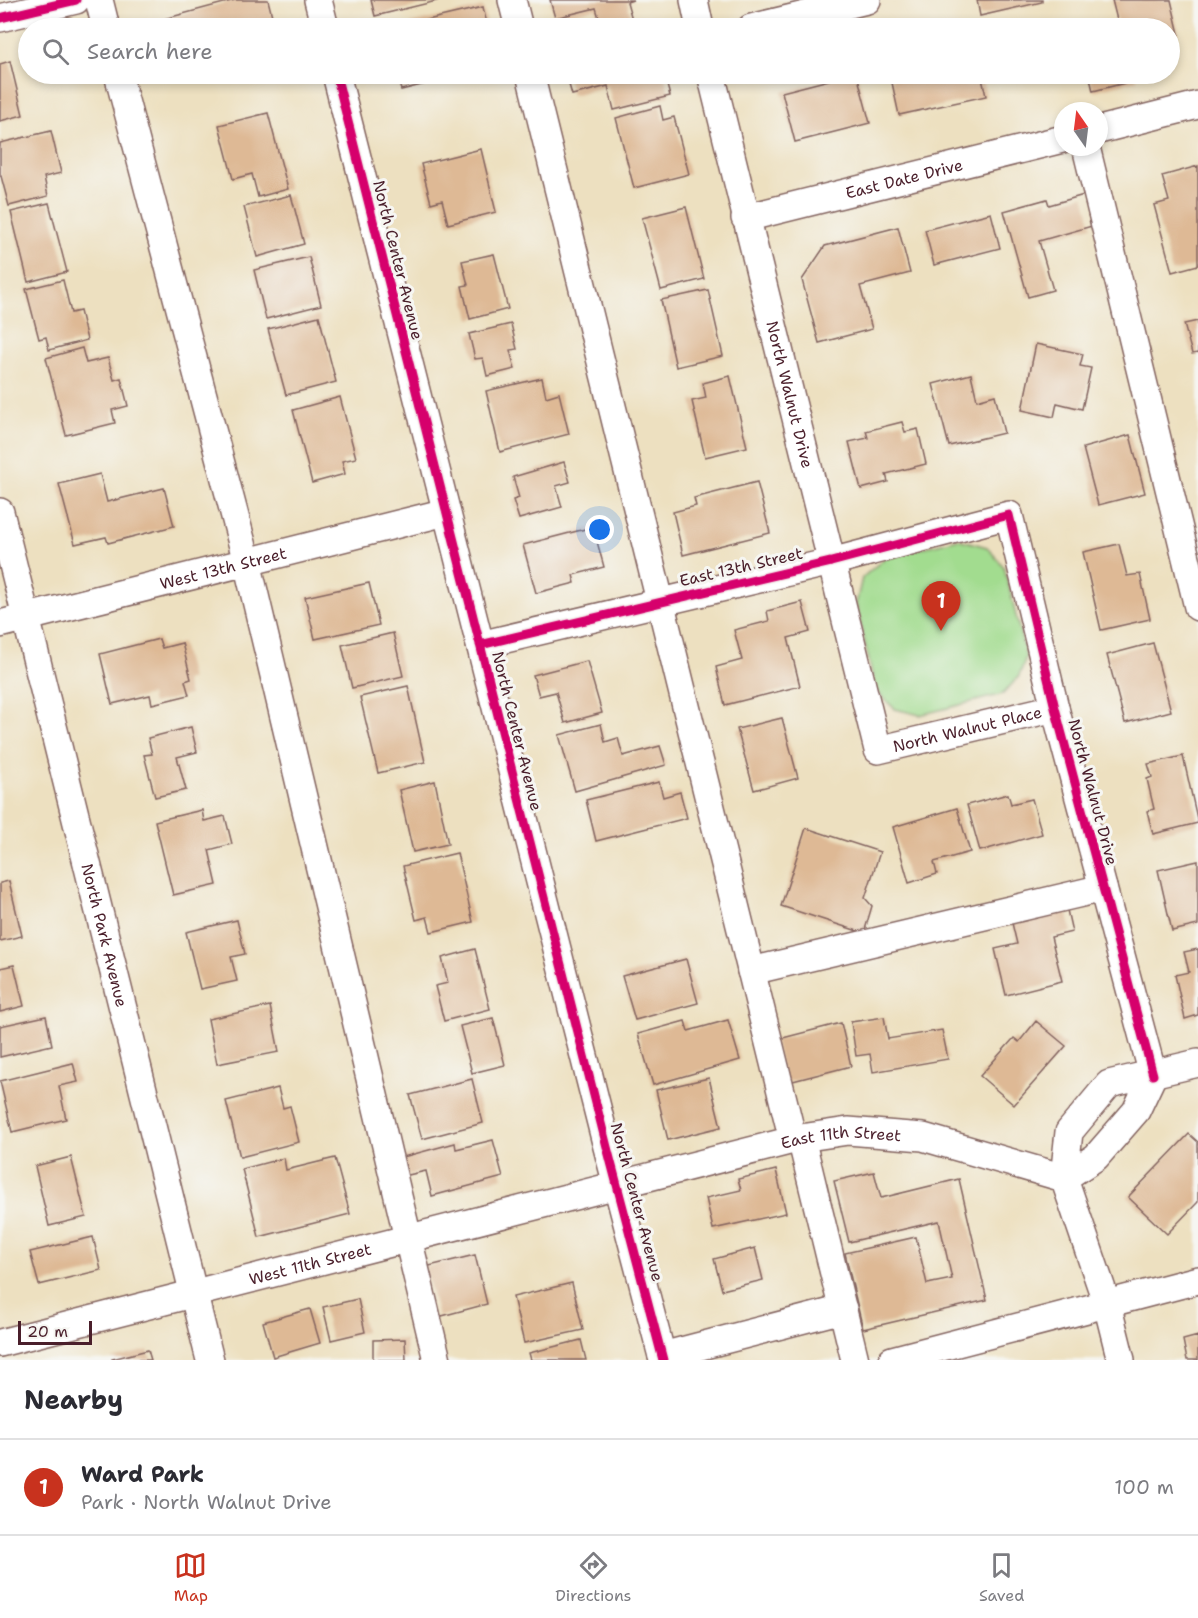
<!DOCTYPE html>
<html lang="en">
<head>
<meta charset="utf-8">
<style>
	body { margin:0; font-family:"Shantell Sans",sans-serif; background:#f7f7f7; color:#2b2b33 }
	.compass { position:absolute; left:1054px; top:102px; width:54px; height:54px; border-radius:50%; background:#fff; box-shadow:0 3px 9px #0003; rotate:346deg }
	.scale { position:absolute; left:18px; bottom:15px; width:74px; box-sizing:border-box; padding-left:6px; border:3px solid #4a1f2b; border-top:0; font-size:16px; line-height:21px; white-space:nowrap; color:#4a1f2b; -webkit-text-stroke:4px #f6f6f2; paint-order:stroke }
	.you { position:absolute; left:600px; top:530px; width:21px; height:21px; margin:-15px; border:4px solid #fff; border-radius:50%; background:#1a73e8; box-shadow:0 0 0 9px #1a73e833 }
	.badge { display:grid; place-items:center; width:39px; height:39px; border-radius:50%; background:#c8321e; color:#fff; font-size:20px; font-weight:700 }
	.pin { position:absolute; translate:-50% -50px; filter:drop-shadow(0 2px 3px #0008) }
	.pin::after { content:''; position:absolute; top:32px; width:21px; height:18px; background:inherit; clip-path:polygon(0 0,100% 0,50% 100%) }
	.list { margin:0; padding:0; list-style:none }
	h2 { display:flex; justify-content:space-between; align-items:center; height:78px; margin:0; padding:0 24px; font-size:26px }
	h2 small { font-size:20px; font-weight:400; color:#7c7c81 }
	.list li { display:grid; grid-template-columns:39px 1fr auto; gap:18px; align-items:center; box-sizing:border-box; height:96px; padding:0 24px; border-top:2px solid #e1e1e2 }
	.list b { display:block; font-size:22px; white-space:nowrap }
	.list p { margin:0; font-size:20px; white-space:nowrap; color:#7c7c81 }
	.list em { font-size:20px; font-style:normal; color:#7c7c81 }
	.icon { flex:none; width:33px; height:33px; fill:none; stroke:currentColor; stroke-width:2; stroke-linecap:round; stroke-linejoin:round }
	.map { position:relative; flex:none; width:1198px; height:1360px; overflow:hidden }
	.search { position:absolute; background:#fff; box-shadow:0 3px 9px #0003; left:18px; right:18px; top:18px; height:66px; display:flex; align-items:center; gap:15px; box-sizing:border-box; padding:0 21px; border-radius:33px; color:#7c7c81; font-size:22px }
	.sheet { height:174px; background:#fff }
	nav { display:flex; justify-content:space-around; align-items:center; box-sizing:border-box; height:84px; border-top:2px solid #e1e1e2; background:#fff; font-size:16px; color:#7c7c81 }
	nav a { display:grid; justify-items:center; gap:3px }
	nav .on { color:#c8321e }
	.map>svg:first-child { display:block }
</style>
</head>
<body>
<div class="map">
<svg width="1198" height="1360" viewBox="0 0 1198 1360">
	<rect width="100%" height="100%" fill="#f6f6f2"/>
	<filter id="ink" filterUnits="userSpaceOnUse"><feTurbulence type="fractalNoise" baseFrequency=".0167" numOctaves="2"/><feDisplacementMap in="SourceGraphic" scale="12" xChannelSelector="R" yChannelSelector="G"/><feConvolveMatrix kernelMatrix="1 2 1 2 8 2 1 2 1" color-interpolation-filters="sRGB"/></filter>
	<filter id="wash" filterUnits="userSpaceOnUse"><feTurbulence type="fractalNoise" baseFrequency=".008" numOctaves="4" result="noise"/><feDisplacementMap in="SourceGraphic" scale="24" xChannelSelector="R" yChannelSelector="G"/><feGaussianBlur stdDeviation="1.35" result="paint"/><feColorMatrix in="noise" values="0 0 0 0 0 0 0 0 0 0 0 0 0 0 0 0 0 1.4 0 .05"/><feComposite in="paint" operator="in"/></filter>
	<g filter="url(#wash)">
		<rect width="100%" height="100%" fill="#ede0c0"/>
		<path fill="#a2dc8f" stroke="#767e5d" stroke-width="1.5" d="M 958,539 L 987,547 L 1004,567 L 1026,657 L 1019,676 L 1003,694 L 920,715 L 895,709 L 876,691 L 856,604 L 862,578 L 886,557 Z"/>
		<g id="blocks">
			<path fill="#deb995" d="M 235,0 L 268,0 L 275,28 L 146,28 L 145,24 Z
				M 371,0 L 437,0 L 437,1 L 375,16 Z
				M 550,0 L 633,0 L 627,2 L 633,23 L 611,28 L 602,28 L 596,8 L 555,18 Z
				M 977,0 L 1042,0 L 1042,2 L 980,16 Z
				M 1112,0 L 1171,0 L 1179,34 L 1170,36 L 1170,28 L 1119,28 Z
				M 483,7 L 488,28 L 411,28 L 410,24 Z
				M 10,61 L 23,115 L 0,121 L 0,64 Z
				M 396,74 L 466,74 L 401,90 Z
				M 566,74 L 664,74 L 670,96 L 614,110 L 608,86 L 572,95 Z
				M 827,74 L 857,74 L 870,123 L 795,142 L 782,92 L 829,80 Z
				M 911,74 L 981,74 L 986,96 L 899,115 L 891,78 Z
				M 1089,74 L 1135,74 L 1137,80 L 1093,91 Z
				M 660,106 L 663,120 L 674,117 L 689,174 L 634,188 L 616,118 Z
				M 268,113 L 288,189 L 258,197 L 252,174 L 233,179 L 219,125 Z
				M 51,131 L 61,173 L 44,177 L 48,196 L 9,206 L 1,176 L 0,176 L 0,143 Z
				M 481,149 L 496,212 L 448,224 L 442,200 L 431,203 L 421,164 Z
				M 1198,166 L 1198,265 L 1172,272 L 1154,205 L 1169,201 L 1162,176 Z
				M 291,195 L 304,244 L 257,257 L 244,207 Z
				M 1084,195 L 1092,226 L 1039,241 L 1053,290 L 1028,297 L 1004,211 L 1047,199 L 1049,205 Z
				M 49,203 L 67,272 L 28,282 L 11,212 Z
				M 686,207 L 704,279 L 661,290 L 642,218 Z
				M 991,213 L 1000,248 L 934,265 L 925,230 Z
				M 898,227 L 910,273 L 860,286 L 872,329 L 819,343 L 802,280 L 825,246 Z
				M 494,254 L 508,309 L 470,319 L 462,286 L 468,285 L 462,261 Z
				M 309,257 L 321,305 L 266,319 L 254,270 Z
				M 63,280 L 71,313 L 80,311 L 87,340 L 49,350 L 46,337 L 39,339 L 26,289 Z
				M 708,290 L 723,356 L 676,367 L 661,300 Z
				M 319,316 L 336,382 L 286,395 L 268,329 Z
				M 1198,321 L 1198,353 L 1192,354 L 1184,324 Z
				M 511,324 L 517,349 L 510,350 L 515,369 L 487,376 L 483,358 L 475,359 L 469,334 Z
				M 1036,344 L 1083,354 L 1080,366 L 1091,368 L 1082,409 L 1057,403 L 1054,417 L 1022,410 Z
				M 82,348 L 86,363 L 108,358 L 114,380 L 121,378 L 128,406 L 112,410 L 115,423 L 66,435 L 46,358 Z
				M 971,374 L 977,400 L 995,395 L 1004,433 L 949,446 L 933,384 Z
				M 730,376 L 747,447 L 705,457 L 692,401 L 706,398 L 703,383 Z
				M 542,378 L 546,397 L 559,393 L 569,434 L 500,452 L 486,391 Z
				M 340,397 L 356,458 L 342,461 L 345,474 L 312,483 L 293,410 Z
				M 902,422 L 905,432 L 918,429 L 926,464 L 886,474 L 888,482 L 861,489 L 849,442 L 868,438 L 866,431 Z
				M 1130,435 L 1145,493 L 1098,505 L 1083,448 Z
				M 564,462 L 570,482 L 556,486 L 562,507 L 519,519 L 513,500 L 519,498 L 513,477 Z
				M 100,474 L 107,502 L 164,488 L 174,526 L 108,543 L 106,537 L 75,544 L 59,484 Z
				M 757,482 L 770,533 L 683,555 L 673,512 L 696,506 L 694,498 Z
				M 593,527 L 604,567 L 573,575 L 575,583 L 536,593 L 523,545 Z
				M 1119,544 L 1127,576 L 1140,574 L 1150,619 L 1101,630 L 1083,552 Z
				M 369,583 L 379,625 L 315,639 L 305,597 Z
				M 802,602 L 810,632 L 788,638 L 800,686 L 725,705 L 716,667 L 742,660 L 734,630 L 769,621 L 767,611 Z
				M 393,633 L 403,676 L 352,688 L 342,645 Z
				M 159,639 L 162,648 L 182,643 L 191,679 L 185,681 L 189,695 L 152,704 L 150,695 L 112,704 L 100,654 Z
				M 1153,643 L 1171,711 L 1125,723 L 1107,655 Z
				M 587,661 L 602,713 L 565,723 L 556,692 L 539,696 L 533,675 Z
				M 408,686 L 425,762 L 378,773 L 360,697 Z
				M 782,718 L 798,778 L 754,790 L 737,729 Z
				M 601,724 L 605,742 L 618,738 L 623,756 L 660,746 L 666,765 L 575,791 L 559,735 Z
				M 191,727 L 197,752 L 177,757 L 186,790 L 155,797 L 144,755 L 152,754 L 148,738 Z
				M 1183,756 L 1198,823 L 1153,834 L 1147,811 L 1154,809 L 1147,779 L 1152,777 L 1148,764 Z
				M 435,781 L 448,844 L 413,852 L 399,790 Z
				M 659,782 L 663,797 L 680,792 L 687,818 L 596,841 L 586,800 Z
				M 1008,794 L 1011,804 L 1032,799 L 1042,834 L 980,851 L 967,805 Z
				M 957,808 L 970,852 L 934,862 L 937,874 L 909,883 L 893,827 Z
				M 202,810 L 204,821 L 225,816 L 232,844 L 209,850 L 217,885 L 173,895 L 155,821 Z
				M 806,828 L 880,852 L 865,898 L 872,906 L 864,933 L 781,906 Z
				M 457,853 L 473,922 L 431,932 L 427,917 L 416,920 L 403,866 Z
				M 1198,861 L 1198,925 L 1172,931 L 1158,870 Z
				M 9,881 L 22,936 L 0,941 L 0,883 Z
				M 1067,910 L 1072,932 L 1051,937 L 1062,981 L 1006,995 L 995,949 L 1017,944 L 1012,923 Z
				M 237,920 L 245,954 L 231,957 L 237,981 L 200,989 L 186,932 Z
				M 475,949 L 490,1009 L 444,1021 L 435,986 L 448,983 L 442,958 Z
				M 1198,949 L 1198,1015 L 1185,1019 L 1175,975 L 1189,972 L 1184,952 Z
				M 686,959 L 698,1003 L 635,1020 L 622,976 Z
				M 14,965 L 24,1006 L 0,1012 L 0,968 Z
				M 270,1006 L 279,1052 L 217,1064 L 208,1019 Z
				M 46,1016 L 52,1045 L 0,1057 L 0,1026 Z
				M 884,1017 L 888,1039 L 942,1030 L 948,1059 L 873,1072 L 870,1054 L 856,1056 L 851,1022 Z
				M 493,1018 L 505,1065 L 472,1073 L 460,1026 Z
				M 728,1020 L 740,1060 L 653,1085 L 638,1034 L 685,1021 L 688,1031 Z
				M 1036,1021 L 1066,1046 L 1014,1105 L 980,1076 L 1014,1038 L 1019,1042 Z
				M 841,1023 L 851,1066 L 785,1083 L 775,1040 Z
				M 73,1063 L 78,1082 L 59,1086 L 66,1119 L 12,1132 L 0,1081 Z
				M 709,1078 L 721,1127 L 668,1140 L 656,1090 Z
				M 472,1079 L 483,1123 L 422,1139 L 410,1095 Z
				M 278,1088 L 283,1108 L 290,1106 L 299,1142 L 240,1157 L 226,1101 Z
				M 1189,1134 L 1198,1142 L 1198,1202 L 1167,1234 L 1128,1197 Z
				M 493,1140 L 503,1177 L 432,1196 L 426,1171 L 408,1175 L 403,1157 L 455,1143 L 456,1149 Z
				M 71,1157 L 86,1217 L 49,1226 L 35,1166 Z
				M 284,1158 L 286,1170 L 335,1158 L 350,1214 L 259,1237 L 242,1169 Z
				M 776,1170 L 786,1213 L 713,1229 L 706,1198 L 741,1190 L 738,1179 Z
				M 874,1172 L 881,1198 L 959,1179 L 987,1300 L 863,1329 L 845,1253 L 916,1237 L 927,1284 L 952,1279 L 939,1221 L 849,1242 L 834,1181 Z
				M 93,1237 L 101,1270 L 39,1285 L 30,1252 Z
				M 755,1248 L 763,1280 L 722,1290 L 714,1259 Z
				M 475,1255 L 487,1304 L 438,1317 L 425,1267 Z
				M 572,1283 L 583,1330 L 524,1343 L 513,1297 Z
				M 358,1299 L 365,1332 L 331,1340 L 323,1307 Z
				M 310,1309 L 320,1343 L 273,1357 L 263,1322 Z
				M 1198,1336 L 1198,1360 L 1187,1360 L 1183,1340 Z
				M 405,1339 L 406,1360 L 373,1360 L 373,1340 Z
				M 581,1340 L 586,1360 L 531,1360 L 529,1353 Z
				M 148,1350 L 151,1360 L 112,1360 L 112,1359 Z"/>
		</g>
	</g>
	<g filter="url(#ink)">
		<use href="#blocks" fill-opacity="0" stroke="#83635f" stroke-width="1.5"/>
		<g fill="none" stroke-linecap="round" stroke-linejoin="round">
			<defs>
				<g id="minor">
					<path d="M 99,0 L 106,28"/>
					<path d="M 318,0 L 325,28"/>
					<path d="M 512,0 L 519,28"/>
					<path d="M 694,0 L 700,28"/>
					<path d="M 0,18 L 76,0"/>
					<path d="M 751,28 L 867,0"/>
					<path d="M 118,74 L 247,562 L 437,1360"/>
					<path d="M 336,74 L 607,1147 L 663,1360"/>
					<path d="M 530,74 L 793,1140"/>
					<path id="s1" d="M 711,74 L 878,750 L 1055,708"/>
					<path d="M 1099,130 L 1198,105"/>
					<path d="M 1086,147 L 1198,607"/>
					<path id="s2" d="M 745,218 L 1063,139"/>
					<path id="s3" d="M 0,512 L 210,1360"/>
					<path id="s4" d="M 0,624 L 446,512"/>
					<path d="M 480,645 L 831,562 L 1009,515 L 1055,708 L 1153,1075"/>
					<path d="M 751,971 L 1103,888"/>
					<path d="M 801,1138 L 855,1360"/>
					<path d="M 1064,1178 L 1096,1157 L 1136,1111 L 1153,1075"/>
					<path id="s5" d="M 0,1343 L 801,1138 L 848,1131 L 923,1137 L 1064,1178"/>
					<path d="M 662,1356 L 843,1309"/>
					<path d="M 892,1360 L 1198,1280"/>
					<path d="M 1121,1360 L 1107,1304 L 1064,1178 L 1069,1132 L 1109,1084 L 1198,1063"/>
				</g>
			</defs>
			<use href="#minor" stroke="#83635f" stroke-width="30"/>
			<use href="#minor" stroke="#fff" stroke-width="27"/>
			<defs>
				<path id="cycleway" d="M 0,18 L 76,0
					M 336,74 L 607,1147 L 663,1360
					M 480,645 L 831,562 L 1009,515 L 1055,708 L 1153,1075"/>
			</defs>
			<use href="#cycleway" stroke="#f6f6f2" stroke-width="13"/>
			<use href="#cycleway" stroke="#d6006c" stroke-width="9"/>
		</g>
	</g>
	<g text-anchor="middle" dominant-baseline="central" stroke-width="6" stroke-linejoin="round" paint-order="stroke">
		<g font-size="16" fill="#4a1f2b" stroke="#f6f6f2">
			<text stroke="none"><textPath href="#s2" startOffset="164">East Date Drive</textPath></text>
			<text transform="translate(398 260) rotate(76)">North Center Avenue</text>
			<text stroke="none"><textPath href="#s1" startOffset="330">North Walnut Drive</textPath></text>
			<text transform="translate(741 567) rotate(-13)">East 13th Street</text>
			<text stroke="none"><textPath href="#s4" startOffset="230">West 13th Street</textPath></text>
			<text stroke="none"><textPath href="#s1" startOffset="788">North Walnut Place</textPath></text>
			<text transform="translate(517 731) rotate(76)">North Center Avenue</text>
			<text transform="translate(1093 792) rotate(75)">North Walnut Drive</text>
			<text stroke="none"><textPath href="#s3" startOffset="436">North Park Avenue</textPath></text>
			<text stroke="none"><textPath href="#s5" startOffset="867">East 11th Street</textPath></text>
			<text transform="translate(637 1202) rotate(75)">North Center Avenue</text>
			<text stroke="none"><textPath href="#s5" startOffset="320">West 11th Street</textPath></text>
		</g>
	</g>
</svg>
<svg class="compass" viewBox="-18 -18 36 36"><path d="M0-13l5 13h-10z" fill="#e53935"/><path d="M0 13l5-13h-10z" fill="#7c7c81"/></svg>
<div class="scale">20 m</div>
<div class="you"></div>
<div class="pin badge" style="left:941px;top:631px">1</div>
<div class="search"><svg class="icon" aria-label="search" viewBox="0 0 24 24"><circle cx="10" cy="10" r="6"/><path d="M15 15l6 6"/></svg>Search here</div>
</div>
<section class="sheet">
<h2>Nearby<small></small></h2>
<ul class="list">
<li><span class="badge">1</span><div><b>Ward Park</b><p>Park · North Walnut Drive</p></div><em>100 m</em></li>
</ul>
</section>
<nav>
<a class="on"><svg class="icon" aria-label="map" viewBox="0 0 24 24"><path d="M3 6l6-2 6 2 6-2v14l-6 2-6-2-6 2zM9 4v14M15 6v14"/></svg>Map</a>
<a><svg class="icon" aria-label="directions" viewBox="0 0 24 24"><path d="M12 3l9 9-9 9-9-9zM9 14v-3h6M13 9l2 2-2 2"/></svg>Directions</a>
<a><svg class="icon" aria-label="saved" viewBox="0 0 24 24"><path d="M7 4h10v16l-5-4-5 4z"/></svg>Saved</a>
</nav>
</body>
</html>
